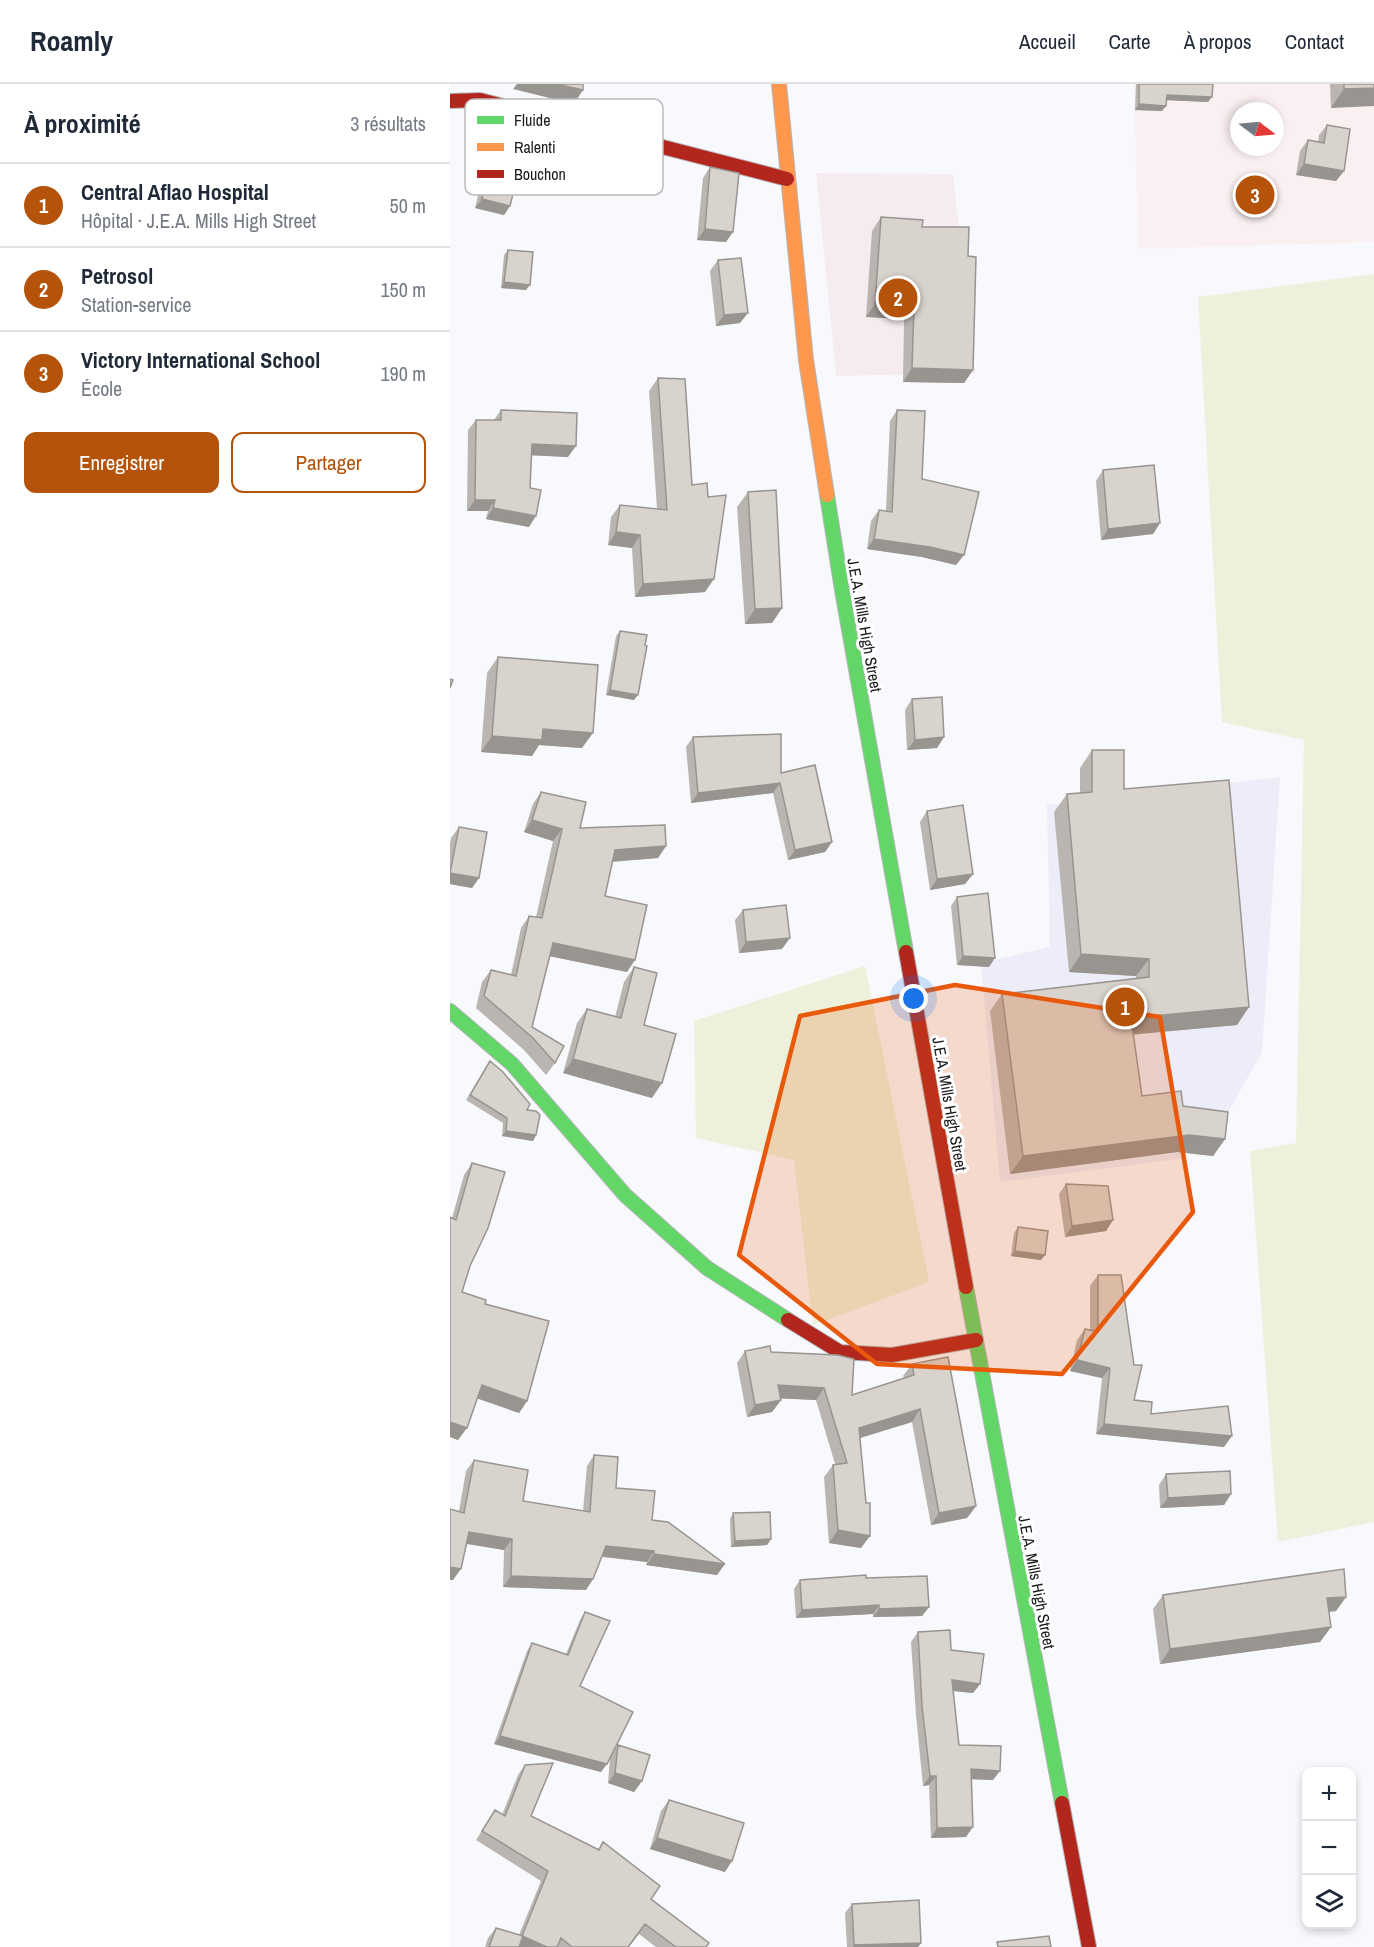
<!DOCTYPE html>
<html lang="fr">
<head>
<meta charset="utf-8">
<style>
	body { margin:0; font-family:"Archivo Narrow",sans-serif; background:#f2f2f3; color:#1f2937 }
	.controls { position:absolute; right:18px; bottom:18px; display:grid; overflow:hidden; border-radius:12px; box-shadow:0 3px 9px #0003 }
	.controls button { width:54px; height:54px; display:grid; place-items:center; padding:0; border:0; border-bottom:2px solid #e0e1e3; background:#fff; color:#1f2937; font:30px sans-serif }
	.compass { position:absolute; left:780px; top:18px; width:54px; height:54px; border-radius:50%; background:#fff; box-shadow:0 3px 9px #0003; rotate:106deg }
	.you { position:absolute; left:464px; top:915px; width:21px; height:21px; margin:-15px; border:4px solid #fff; border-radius:50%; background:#1a73e8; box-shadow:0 0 0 9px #1a73e833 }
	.badge { display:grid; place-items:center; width:39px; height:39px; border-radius:50%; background:#b45309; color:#fff; font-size:20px; font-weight:700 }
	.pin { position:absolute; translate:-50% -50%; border:3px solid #fff; box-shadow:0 2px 6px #0006 }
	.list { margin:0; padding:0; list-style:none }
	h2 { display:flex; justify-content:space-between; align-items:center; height:78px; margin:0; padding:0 24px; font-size:26px }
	h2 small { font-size:20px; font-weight:400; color:#747a83 }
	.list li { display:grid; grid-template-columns:39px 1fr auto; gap:18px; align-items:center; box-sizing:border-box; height:84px; padding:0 24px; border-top:2px solid #e0e1e3 }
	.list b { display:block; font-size:22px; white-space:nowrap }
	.list p { margin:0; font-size:20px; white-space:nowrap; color:#747a83 }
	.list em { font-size:20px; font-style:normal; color:#747a83 }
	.actions { display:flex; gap:12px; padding:18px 24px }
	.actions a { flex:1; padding:14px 0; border:2px solid #b45309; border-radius:12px; text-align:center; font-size:21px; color:#b45309 }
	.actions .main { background:#b45309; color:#fff }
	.icon { flex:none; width:33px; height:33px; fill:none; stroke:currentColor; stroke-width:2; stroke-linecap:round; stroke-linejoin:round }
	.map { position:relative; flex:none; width:924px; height:1863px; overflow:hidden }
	header { display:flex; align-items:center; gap:36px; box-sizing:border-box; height:84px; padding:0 30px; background:#fff; border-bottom:2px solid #e0e1e3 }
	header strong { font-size:28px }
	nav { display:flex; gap:33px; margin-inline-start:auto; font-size:21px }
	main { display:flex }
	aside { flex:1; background:#fff }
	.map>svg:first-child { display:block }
</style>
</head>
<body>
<header>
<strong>Roamly</strong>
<nav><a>Accueil</a><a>Carte</a><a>À propos</a><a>Contact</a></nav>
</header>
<main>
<aside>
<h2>À proximité<small>3 résultats</small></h2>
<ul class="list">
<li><span class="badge">1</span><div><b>Central Aflao Hospital</b><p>Hôpital · J.E.A. Mills High Street</p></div><em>50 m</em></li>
<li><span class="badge">2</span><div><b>Petrosol</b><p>Station-service</p></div><em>150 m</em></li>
<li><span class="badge">3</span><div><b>Victory International School</b><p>École</p></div><em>190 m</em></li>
</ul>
<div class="actions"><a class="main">Enregistrer</a><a>Partager</a></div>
</aside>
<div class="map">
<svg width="924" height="1863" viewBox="0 0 924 1863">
	<rect width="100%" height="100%" fill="#f8f9fd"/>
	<path fill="#f6ecf0" d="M 366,89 L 503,90 L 525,289 L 386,292 Z"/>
	<path fill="#ecedf8" d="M 830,693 L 812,968 L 772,1039 L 728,1075 L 550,1098 L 531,879 L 600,863 L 597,721 Z"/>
	<path fill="#fbf0f1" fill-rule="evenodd" d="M 684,0 L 924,0 L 924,158 L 688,165 ZM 789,27 L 825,27 L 825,63 L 789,63 Z"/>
	<path fill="#edf0da" d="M 924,190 L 924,1438 L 828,1458 L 800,1067 L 846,1059 L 854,656 L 772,638 L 748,213 Z
		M 415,882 L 479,1198 L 363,1241 L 344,1076 L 246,1054 L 244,937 Z"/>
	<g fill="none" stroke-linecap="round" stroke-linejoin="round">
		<defs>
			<path id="fast" d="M 377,411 L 392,506 L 456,868
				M 0,927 L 62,980 L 175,1111 L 257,1184 L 338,1236
				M 516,1203 L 612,1719"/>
			<path id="slow" d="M 329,0 L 356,276 L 377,411"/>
			<path id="jam" d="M 0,17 L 30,16 L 337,95
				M 456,868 L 516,1203
				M 338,1236 L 390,1268 L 442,1271 L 526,1256
				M 612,1719 L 639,1863"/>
		</defs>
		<use href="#fast" stroke="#b5b5b9" stroke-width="16"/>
		<use href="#slow" stroke="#b5b5b9" stroke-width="16"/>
		<use href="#jam" stroke="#b5b5b9" stroke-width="16"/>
		<use href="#fast" stroke="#63d668" stroke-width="14"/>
		<use href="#slow" stroke="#ff974d" stroke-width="14"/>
		<use href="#jam" stroke="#b3261e" stroke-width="14"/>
	</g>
	<path fill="#bbb5b1" d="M 686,0 L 763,0 L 758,18 L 716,16 L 716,22 L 712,27 L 685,26 Z
		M 880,0 L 924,0 L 881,24 Z
		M 49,34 L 111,83 L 105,92 L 70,83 L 60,122 L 54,131 L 25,124 L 37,74 L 35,74 L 43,43 Z
		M 877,41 L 894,87 L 886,97 L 846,91 L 850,67 L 858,56 L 868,58 L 869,51 Z
		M 260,83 L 276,158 L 247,156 L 253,94 Z
		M 431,133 L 472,143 L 518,172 L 523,286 L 514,299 L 453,298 L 454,235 L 416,233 L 422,147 Z
		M 58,166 L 76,206 L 51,204 L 54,171 Z
		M 268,176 L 290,239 L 266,242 L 260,187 Z
		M 208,294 L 242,401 L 255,508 L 185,513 L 182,464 L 158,461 L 161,433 L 170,421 L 207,425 L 199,307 Z
		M 51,326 L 118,373 L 81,371 L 79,443 L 36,435 L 38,427 L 17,427 L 18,346 L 26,336 L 44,336 Z
		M 447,326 L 472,395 L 506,481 L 472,473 L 417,465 L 421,437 L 429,426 L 436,427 L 440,337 Z
		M 653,386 L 710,439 L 703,450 L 651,456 L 646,397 Z
		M 298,408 L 332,524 L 322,539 L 295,540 L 287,423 Z
		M 170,547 L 184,616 L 156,611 L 166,552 Z
		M 48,573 L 132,664 L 89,661 L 82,672 L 31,668 L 37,589 Z
		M 462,615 L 494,653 L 487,664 L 457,666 L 455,626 Z
		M 243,653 L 331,689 L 382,758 L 375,768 L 338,776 L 323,709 L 241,719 L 236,663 Z
		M 642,666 L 674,705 L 787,941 L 683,950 L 692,1012 L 733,1022 L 775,1055 L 763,1072 L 727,1068 L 560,1090 L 540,927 L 552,910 L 686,894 L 686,892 L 619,888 L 604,728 L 617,710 L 630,709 L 630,684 Z
		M 91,708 L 130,744 L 216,762 L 208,774 L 162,778 L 155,812 L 177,888 L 99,872 L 82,943 L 105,979 L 96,991 L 74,966 L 26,924 L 32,898 L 41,886 L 61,891 L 71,844 L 79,832 L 86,833 L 103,757 L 74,748 L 83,720 Z
		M 477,727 L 523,790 L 515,800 L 480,806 L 470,738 Z
		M 9,743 L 29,794 L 22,804 L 0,800 L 0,760 L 1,754 Z
		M 507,813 L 539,883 L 507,881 L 501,822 Z
		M 293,826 L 332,865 L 289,869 L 285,836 Z
		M 184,883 L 194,941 L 202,1014 L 113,989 L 127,939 L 137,925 L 165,933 L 174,898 Z
		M 40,977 L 77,1026 L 86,1051 L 83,1057 L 52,1052 L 53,1039 L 16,1016 Z
		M 22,1079 L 20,1182 L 12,1208 L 35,1220 L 77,1317 L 69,1329 L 27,1314 L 8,1356 L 0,1353 L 0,1133 L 2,1134 L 14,1091 Z
		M 616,1100 L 663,1136 L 656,1147 L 615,1153 L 609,1110 Z
		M 568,1143 L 591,1176 L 561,1172 L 564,1149 Z
		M 648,1191 L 684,1316 L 701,1330 L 774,1363 L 646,1350 L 652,1294 L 620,1287 L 627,1256 L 635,1245 L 640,1246 L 640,1202 Z
		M 295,1267 L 321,1268 L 402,1311 L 454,1294 L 453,1292 L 462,1280 L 526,1422 L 517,1434 L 481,1441 L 462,1338 L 410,1354 L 411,1464 L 379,1459 L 374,1393 L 383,1381 L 385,1380 L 366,1316 L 330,1314 L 331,1316 L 322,1328 L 297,1333 L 287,1279 Z
		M 144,1371 L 166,1404 L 202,1436 L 267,1491 L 196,1481 L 197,1478 L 152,1473 L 143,1495 L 136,1506 L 53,1503 L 54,1466 L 17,1460 L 3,1496 L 0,1496 L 0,1425 L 9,1427 L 16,1387 L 24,1376 L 73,1417 L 133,1427 L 137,1382 Z
		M 716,1390 L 781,1410 L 774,1421 L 710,1424 L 709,1401 Z
		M 283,1429 L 321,1455 L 317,1461 L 281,1463 L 280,1435 Z
		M 416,1494 L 479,1523 L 472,1532 L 423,1533 L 423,1530 L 346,1534 L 344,1505 L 350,1496 Z
		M 713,1511 L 896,1513 L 886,1527 L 878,1528 L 881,1543 L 870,1558 L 710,1580 L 703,1525 Z
		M 135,1528 L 130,1602 L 162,1669 L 168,1661 L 192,1697 L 184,1708 L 158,1699 L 160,1673 L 151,1688 L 44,1660 L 77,1567 L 82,1559 L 116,1570 L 130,1536 Z
		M 468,1548 L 501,1566 L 530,1600 L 523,1609 L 503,1607 L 509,1661 L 543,1696 L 521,1695 L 516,1753 L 481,1754 L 479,1701 L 473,1702 L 466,1631 L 461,1558 Z
		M 75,1681 L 81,1732 L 148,1765 L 153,1758 L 201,1815 L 256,1863 L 206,1863 L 189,1850 L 179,1863 L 35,1863 L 38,1854 L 46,1844 L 69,1851 L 91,1797 L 26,1756 L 45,1726 L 52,1731 L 68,1691 Z
		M 219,1716 L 275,1788 L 200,1765 L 211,1727 Z
		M 402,1820 L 471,1859 L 468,1863 L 397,1863 L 395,1829 Z"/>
	<path fill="#989490" d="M 67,0 L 106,0 L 133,6 L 124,20 L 63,5 Z
		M 924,4 L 924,22 L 881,24 L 894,5 Z
		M 717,11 L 762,13 L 758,18 L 713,16 Z
		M 689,20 L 716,22 L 712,27 L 685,26 Z
		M 41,64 L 44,65 L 37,74 L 35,74 Z
		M 72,73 L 111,83 L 105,92 L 66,82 Z
		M 854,80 L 894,87 L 886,97 L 846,91 Z
		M 32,115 L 60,122 L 54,131 L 25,124 Z
		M 255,145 L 283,148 L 276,158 L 247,156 Z
		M 54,198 L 80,201 L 76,206 L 51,204 Z
		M 425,220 L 464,222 L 454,235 L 416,233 Z
		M 298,229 L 290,239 L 266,242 L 274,231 Z
		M 462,284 L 523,286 L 514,299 L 453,298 Z
		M 82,360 L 126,362 L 118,373 L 74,371 Z
		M 25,416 L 45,416 L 38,427 L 17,427 Z
		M 43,424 L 86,432 L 79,443 L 36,435 Z
		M 710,439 L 703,450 L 651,456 L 658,445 Z
		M 166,448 L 190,451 L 182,464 L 158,461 Z
		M 424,455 L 480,463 L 514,471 L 506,481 L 472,473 L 417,465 Z
		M 264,495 L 255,508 L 185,513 L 193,500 Z
		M 332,524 L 322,539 L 295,540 L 305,525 Z
		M 160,606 L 188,611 L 184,616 L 156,611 Z
		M 93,645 L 143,649 L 132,664 L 89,661 L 82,672 L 31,668 L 42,652 Z
		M 494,653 L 487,664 L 457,666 L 465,656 Z
		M 330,699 L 323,709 L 241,719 L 248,709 Z
		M 82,736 L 112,745 L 103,757 L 74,748 Z
		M 382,758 L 375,768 L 338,776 L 345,766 Z
		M 216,762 L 208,774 L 156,778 L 165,766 Z
		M 0,789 L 29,794 L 22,804 L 0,800 Z
		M 523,790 L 515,800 L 480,806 L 487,795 Z
		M 340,854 L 332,865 L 289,869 L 296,858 Z
		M 103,859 L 185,876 L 177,888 L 94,871 Z
		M 631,870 L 699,875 L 686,892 L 619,888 Z
		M 513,872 L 545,874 L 539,883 L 507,881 Z
		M 799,923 L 787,941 L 668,952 L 681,934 Z
		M 123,975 L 212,999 L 202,1014 L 113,989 Z
		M 56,1047 L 86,1051 L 83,1057 L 52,1052 Z
		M 739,1051 L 775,1055 L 763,1072 L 727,1068 L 560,1090 L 573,1072 Z
		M 663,1136 L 656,1147 L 615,1153 L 622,1142 Z
		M 565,1167 L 595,1171 L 591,1176 L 561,1172 Z
		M 627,1276 L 660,1284 L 652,1294 L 620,1287 Z
		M 32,1301 L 77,1317 L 69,1329 L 23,1313 Z
		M 328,1301 L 374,1304 L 366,1316 L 319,1314 Z
		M 331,1316 L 322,1328 L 297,1333 L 305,1321 Z
		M 470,1325 L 462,1338 L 400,1357 L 409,1344 Z
		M 0,1338 L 17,1344 L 8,1356 L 0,1353 Z
		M 654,1340 L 782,1352 L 774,1363 L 646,1350 Z
		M 781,1410 L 774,1421 L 710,1424 L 718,1414 Z
		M 526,1422 L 517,1434 L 481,1441 L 489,1429 Z
		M 388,1446 L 420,1452 L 411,1464 L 379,1459 Z
		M 19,1448 L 62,1455 L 54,1466 L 12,1459 Z
		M 321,1455 L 317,1461 L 281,1463 L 285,1457 Z
		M 156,1462 L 204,1467 L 197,1478 L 148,1472 Z
		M 204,1470 L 275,1480 L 267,1491 L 196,1481 Z
		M 0,1483 L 11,1485 L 3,1496 L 0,1496 Z
		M 61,1492 L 143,1495 L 136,1506 L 53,1503 Z
		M 896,1513 L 886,1527 L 866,1529 L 877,1514 Z
		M 429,1521 L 423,1530 L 346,1534 L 352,1526 Z
		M 479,1523 L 472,1532 L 423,1533 L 429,1525 Z
		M 881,1543 L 870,1558 L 710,1580 L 720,1565 Z
		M 502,1596 L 530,1600 L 523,1609 L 495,1606 Z
		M 50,1652 L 157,1680 L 151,1688 L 44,1660 Z
		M 521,1685 L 550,1687 L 543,1696 L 514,1695 Z
		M 165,1689 L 192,1697 L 184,1708 L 158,1699 Z
		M 480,1692 L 486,1692 L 479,1701 L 473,1702 Z
		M 523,1743 L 516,1753 L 481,1754 L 487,1744 Z
		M 207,1754 L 282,1777 L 275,1788 L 200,1765 Z
		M 72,1852 L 97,1863 L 67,1863 Z
		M 471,1859 L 468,1863 L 403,1863 L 404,1861 Z"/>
	<path fill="#d9d3ce" stroke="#989490" stroke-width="1.5" d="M 106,0 L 133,0 L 133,6 Z
		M 689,0 L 763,0 L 762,13 L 717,11 L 716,22 L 689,20 Z
		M 894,0 L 924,0 L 924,4 L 894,5 Z
		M 49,34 L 119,52 L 111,83 L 72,73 L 60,122 L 32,115 L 44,65 L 41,64 Z
		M 877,41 L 900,45 L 894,87 L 854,80 L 858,56 L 874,59 Z
		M 260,83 L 289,89 L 283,148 L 255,145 Z
		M 431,133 L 473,136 L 472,143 L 519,143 L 518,172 L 526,173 L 523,286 L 462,284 L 464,222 L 425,220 Z
		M 58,166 L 83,168 L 80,201 L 54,198 Z
		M 291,174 L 298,229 L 274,231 L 268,176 Z
		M 208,294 L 235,295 L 242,401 L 257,399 L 258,413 L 276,411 L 264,495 L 193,500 L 190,451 L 166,448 L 170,421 L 217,426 Z
		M 51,326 L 127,329 L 126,362 L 82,360 L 80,404 L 91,406 L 86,432 L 43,424 L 45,416 L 25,416 L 26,336 L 51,336 Z
		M 447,326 L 475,327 L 472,395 L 529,408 L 514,471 L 480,463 L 424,455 L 429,426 L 442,428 Z
		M 704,381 L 710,439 L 658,445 L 653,386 Z
		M 326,406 L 332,524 L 305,525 L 298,408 Z
		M 170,547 L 197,551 L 195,561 L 197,562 L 188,611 L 160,606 Z
		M 48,573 L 148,581 L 143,649 L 93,645 L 92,656 L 42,652 Z
		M 0,595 L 3,596 L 0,604 Z
		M 492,613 L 494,653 L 465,656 L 462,615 Z
		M 331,650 L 331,689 L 365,681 L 382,758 L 345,766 L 330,699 L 248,709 L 243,653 Z
		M 642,666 L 674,666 L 674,705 L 779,696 L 799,923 L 681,934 L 692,1012 L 731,1007 L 733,1022 L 778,1028 L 775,1055 L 739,1051 L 573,1072 L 552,910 L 699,893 L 699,875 L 631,870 L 617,710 L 642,708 Z
		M 91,708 L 136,718 L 130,744 L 215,741 L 216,762 L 165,766 L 155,812 L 197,821 L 185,876 L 103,859 L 82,943 L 114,962 L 105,979 L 83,954 L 34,912 L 41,886 L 66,892 L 79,832 L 92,834 L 112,745 L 82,736 Z
		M 513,721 L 523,790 L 487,795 L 477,727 Z
		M 9,743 L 37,748 L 29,794 L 0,789 Z
		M 538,809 L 545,874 L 513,872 L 507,813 Z
		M 336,821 L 340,854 L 296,858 L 293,826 Z
		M 184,883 L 207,889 L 194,941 L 226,950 L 212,999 L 123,975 L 137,925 L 171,934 Z
		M 40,977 L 53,988 L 80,1020 L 77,1026 L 86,1027 L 90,1031 L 86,1051 L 56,1047 L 57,1034 L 20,1011 Z
		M 22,1079 L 55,1088 L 38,1144 L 20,1182 L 12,1208 L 36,1216 L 35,1220 L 99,1237 L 77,1317 L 32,1301 L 17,1344 L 0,1338 L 0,1133 L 6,1136 Z
		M 616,1100 L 658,1102 L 663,1136 L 622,1142 Z
		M 568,1143 L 598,1147 L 595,1171 L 565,1167 Z
		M 648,1191 L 671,1191 L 684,1281 L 692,1281 L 684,1316 L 702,1318 L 701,1330 L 778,1322 L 782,1352 L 654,1340 L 660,1284 L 627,1276 L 635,1245 L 648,1248 Z
		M 320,1262 L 321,1268 L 388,1271 L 404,1275 L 402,1311 L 464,1291 L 462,1280 L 498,1273 L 526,1422 L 489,1429 L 470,1325 L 409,1344 L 416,1419 L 420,1419 L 420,1452 L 388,1446 L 383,1381 L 397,1379 L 374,1304 L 328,1301 L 331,1316 L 305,1321 L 295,1267 Z
		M 144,1371 L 168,1373 L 166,1404 L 205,1407 L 202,1436 L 218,1438 L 275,1480 L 204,1470 L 204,1467 L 156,1462 L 143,1495 L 61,1492 L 62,1455 L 19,1448 L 11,1485 L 0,1483 L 0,1425 L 14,1429 L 24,1376 L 78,1386 L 73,1417 L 140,1428 Z
		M 780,1387 L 781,1410 L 718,1414 L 716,1390 Z
		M 320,1428 L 321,1455 L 285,1457 L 283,1429 Z
		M 894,1485 L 896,1513 L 877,1514 L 881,1543 L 720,1565 L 713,1511 Z
		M 416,1491 L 416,1494 L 477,1492 L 479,1523 L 429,1525 L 429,1521 L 352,1526 L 350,1496 Z
		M 135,1528 L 160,1537 L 130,1602 L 183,1628 L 157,1680 L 50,1652 L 82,1559 L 118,1571 Z
		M 500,1546 L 501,1566 L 534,1570 L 530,1600 L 502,1596 L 509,1661 L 551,1662 L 550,1687 L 521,1685 L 523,1743 L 487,1744 L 486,1692 L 480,1692 L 472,1622 L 468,1548 Z
		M 168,1661 L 200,1671 L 192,1697 L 165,1689 Z
		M 103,1679 L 81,1732 L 149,1766 L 153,1758 L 210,1802 L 201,1815 L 259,1859 L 256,1863 L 226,1863 L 195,1840 L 178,1863 L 122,1863 L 111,1854 L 107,1863 L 97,1863 L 72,1852 L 98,1787 L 32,1747 L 45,1726 L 55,1732 L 75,1681 Z
		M 219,1716 L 294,1739 L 282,1777 L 207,1754 Z
		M 469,1816 L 471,1859 L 404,1861 L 402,1820 Z
		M 46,1844 L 73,1852 L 69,1863 L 39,1863 Z
		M 599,1852 L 601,1863 L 548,1863 L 547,1858 Z"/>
	<path fill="#e8590c" fill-opacity="0.2" stroke="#e8590c" stroke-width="4.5" stroke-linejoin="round" d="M 505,901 L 710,933 L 743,1128 L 612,1290 L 427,1280 L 289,1171 L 350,932 Z"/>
	<g text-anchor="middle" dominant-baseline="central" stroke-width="6" stroke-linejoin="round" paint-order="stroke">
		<g font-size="16" fill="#19191d" stroke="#fff">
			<text transform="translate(415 541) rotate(80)">J.E.A. Mills High Street</text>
			<text transform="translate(500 1020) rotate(80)">J.E.A. Mills High Street</text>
			<text transform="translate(587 1498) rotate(79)">J.E.A. Mills High Street</text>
		</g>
	</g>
	<rect x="15" y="15" width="198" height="96" rx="9" fill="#fff" stroke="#bababb" stroke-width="1.5"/>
	<rect x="27" y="32" width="27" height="8" fill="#63d668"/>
	<rect x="27" y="59" width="27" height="8" fill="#ff974d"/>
	<rect x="27" y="86" width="27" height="8" fill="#b3261e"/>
	<g font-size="16" fill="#19191d">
		<text x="64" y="42">Fluide</text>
		<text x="64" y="69">Ralenti</text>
		<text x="64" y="96">Bouchon</text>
	</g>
</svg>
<div class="controls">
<button>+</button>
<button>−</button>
<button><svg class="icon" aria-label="layers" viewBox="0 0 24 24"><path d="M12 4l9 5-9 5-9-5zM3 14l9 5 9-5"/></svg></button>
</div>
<svg class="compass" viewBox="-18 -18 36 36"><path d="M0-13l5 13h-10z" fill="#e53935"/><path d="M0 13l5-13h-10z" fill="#747a83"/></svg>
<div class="you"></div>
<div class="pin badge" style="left:675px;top:923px">1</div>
<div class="pin badge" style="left:448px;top:214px">2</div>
<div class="pin badge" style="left:805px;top:111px">3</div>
</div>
</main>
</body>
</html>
